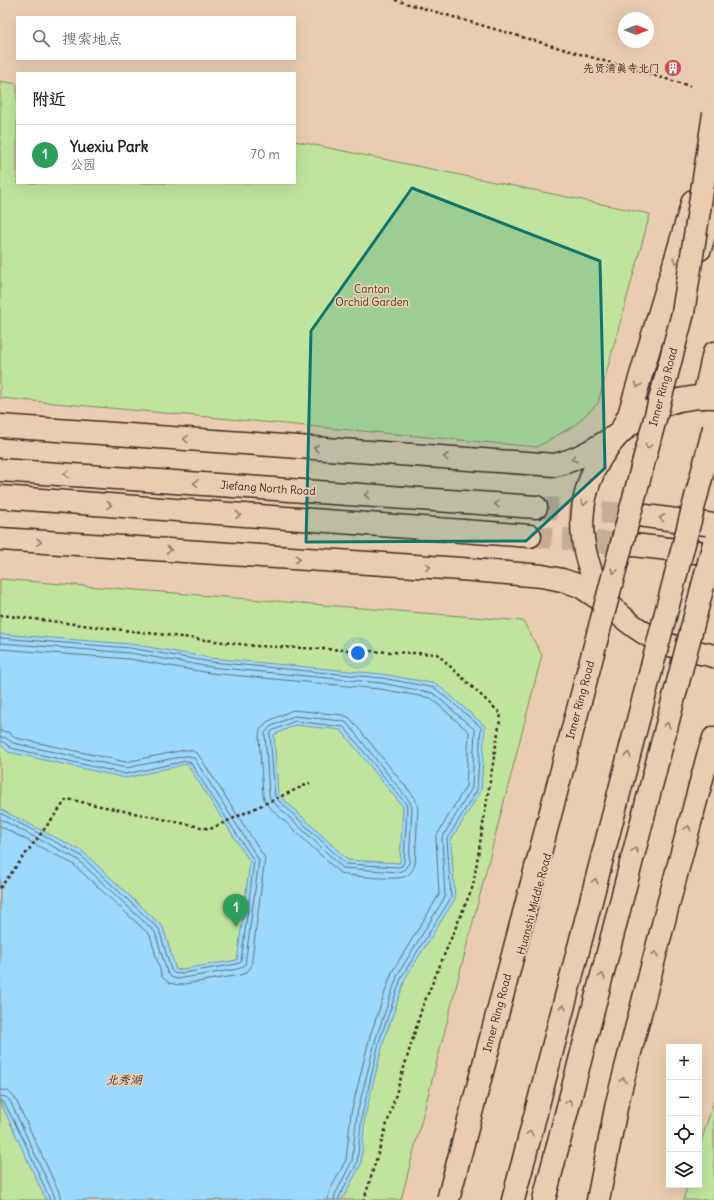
<!DOCTYPE html>
<html lang="zh">
<head>
<meta charset="utf-8">
<style>
	body { margin:0; font-family:Delius,"LXGW WenKai TC",sans-serif; background:#f6f6f6; color:#202124 }
	.controls { position:absolute; right:12px; bottom:12px; display:grid; overflow:hidden; border-radius:0px; box-shadow:0 4px 16px #0002 }
	.controls button { width:36px; height:36px; display:grid; place-items:center; padding:0; border:0; border-bottom:1px solid #e0e0e0; background:#fff; color:#202124; font:20px sans-serif }
	.compass { position:absolute; left:618px; top:12px; width:36px; height:36px; border-radius:50%; background:#fff; box-shadow:0 4px 16px #0002; rotate:90deg }
	.you { position:absolute; left:358px; top:653px; width:14px; height:14px; margin:-10px; border:3px solid #fff; border-radius:50%; background:#1a73e8; box-shadow:0 0 0 6px #1a73e833 }
	.badge { display:grid; place-items:center; width:26px; height:26px; border-radius:50%; background:#d1495b; color:#fff; font-size:13px; font-weight:700 }
	.pin { position:absolute; translate:-50% -33px; filter:drop-shadow(0 1px 2px #0008) }
	.pin::after { content:''; position:absolute; top:21px; width:14px; height:12px; background:inherit; clip-path:polygon(0 0,100% 0,50% 100%) }
	.list { margin:0; padding:0; list-style:none }
	h2 { display:flex; justify-content:space-between; align-items:center; height:52px; margin:0; padding:0 16px; font-size:17px }
	h2 small { font-size:13px; font-weight:400; color:#757577 }
	.list li { display:grid; grid-template-columns:26px 1fr auto; gap:12px; align-items:center; box-sizing:border-box; height:60px; padding:0 16px; border-top:1px solid #e0e0e0 }
	.list b { display:block; font-size:15px; white-space:nowrap }
	.list p { margin:0; font-size:13px; white-space:nowrap; color:#757577 }
	.list em { font-size:13px; font-style:normal; color:#757577 }
	.icon { flex:none; width:22px; height:22px; fill:none; stroke:currentColor; stroke-width:2; stroke-linecap:round; stroke-linejoin:round }
	.map { position:relative; flex:none; width:714px; height:1200px; overflow:hidden }
	.search { position:absolute; background:#fff; box-shadow:0 4px 16px #0002; left:16px; top:16px; width:280px; height:44px; display:flex; align-items:center; gap:10px; box-sizing:border-box; padding:0 14px; border-radius:0px; color:#757577; font-size:15px }
	.panel { position:absolute; background:#fff; box-shadow:0 4px 16px #0002; left:16px; top:72px; width:280px; height:112px; border-radius:0px }
	.map>svg:first-child { display:block }
</style>
</head>
<body>
<div class="map">
<svg width="714" height="1200" viewBox="0 0 714 1200">
	<rect width="100%" height="100%" fill="#eacdb1"/>
	<filter id="ink" filterUnits="userSpaceOnUse"><feTurbulence type="fractalNoise" baseFrequency=".025" numOctaves="2"/><feDisplacementMap in="SourceGraphic" scale="8" xChannelSelector="R" yChannelSelector="G"/><feConvolveMatrix kernelMatrix="1 2 1 2 8 2 1 2 1" color-interpolation-filters="sRGB"/></filter>
	<g filter="url(#ink)">
		<path fill="#c0e49e" stroke="#7e875e" d="M 0,81 L 17,84 L 17,183 L 295,183 L 295,141 L 650,214 L 598,403 L 575,425 L 537,447 L 0,398 Z
			M 0,579 L 523,621 L 542,655 L 401,1200 L 0,1200 Z
			M 714,1101 L 714,1200 L 683,1200 L 688,1185 L 699,1185 L 699,1148 Z"/>
		<path fill="#9bd8fc" stroke="#7592a3" fill-rule="evenodd" d="M 0,634 L 131,644 L 211,658 L 382,674 L 437,684 L 485,726 L 481,791 L 451,840 L 455,899 L 406,977 L 384,1040 L 365,1116 L 361,1164 L 342,1200 L 46,1200 L 0,1101 L 0,809 L 82,851 L 163,927 L 176,970 L 237,960 L 250,862 L 187,764 L 126,778 L 8,752 L 0,744 ZM 295,725 L 341,730 L 403,807 L 400,863 L 348,860 L 278,794 L 274,735 Z"/>
		<g fill="none" stroke-linecap="round" stroke-linejoin="round">
			<path stroke="#617077" stroke-width="1" d="M 0,638 L 130,648 L 211,662 L 382,678 L 435,688 L 481,727 L 477,790 L 447,839 L 451,898 L 402,976 L 380,1039 L 362,1115 L 357,1163 L 339,1197 L 339,1200
				M 0,643 L 130,653 L 210,667 L 381,683 L 433,693 L 475,730 L 472,788 L 442,838 L 445,897 L 398,974 L 376,1038 L 357,1114 L 352,1161 L 335,1195 L 334,1200
				M 0,649 L 129,659 L 210,673 L 380,689 L 431,698 L 469,732 L 466,786 L 436,837 L 439,895 L 392,972 L 370,1036 L 351,1113 L 346,1160 L 329,1192 L 328,1200
				M 293,710 L 343,715 L 350,718 L 415,798 L 418,808 L 415,864 C 413,869 411,874 406,876 C 397,881 358,876 346,875 L 340,873 L 265,803 L 263,795 L 259,737 L 260,730 L 267,722 Z
				M 294,716 L 342,721 L 347,723 L 410,802 L 412,808 L 409,863 L 404,870 L 398,872 L 343,868 L 270,799 L 269,794 L 265,733 L 270,727 Z
				M 295,721 L 344,727 L 406,804 L 407,808 L 404,862 L 402,866 L 398,867 L 346,864 L 275,797 L 270,734 L 272,731 Z
				M 0,731 L 8,732 L 16,738 L 126,762 L 184,750 L 191,750 L 198,754 L 265,858 L 251,967 L 246,973 L 240,975 L 178,985 L 169,983 L 162,977 L 150,935 L 73,864 L 0,826
				M 0,737 L 6,738 L 13,743 L 126,768 L 185,756 L 189,756 L 194,758 L 259,860 L 245,965 L 238,969 L 177,979 L 171,977 L 167,972 L 155,932 L 77,859 L 0,819
				M 0,742 L 4,742 L 11,748 L 126,774 L 186,761 L 190,762 L 254,861 L 241,962 L 237,964 L 177,974 L 174,973 L 171,970 L 159,929 L 80,855 L 0,813
				M 0,1090 L 8,1091 L 15,1098 L 59,1192 L 61,1200
				M 0,1096 L 6,1097 L 10,1101 L 54,1195 L 55,1200
				M 0,1101 L 3,1101 L 5,1104 L 25,1143 L 50,1200"/>
			<path stroke="#c7ac94" stroke-width="22" stroke-dasharray="22 11" stroke-linecap="butt" d="M 536,507 L 638,515
				M 530,536 L 633,545"/>
			<defs>
				<path id="primary" d="M 704,397 L 714,353
					M 620,433 L 629,415 L 635,395 L 693,201
					M 0,470 L 536,507
					M 0,497 L 530,536
					M 638,515 L 714,525
					M 633,545 L 714,554"/>
				<path id="trunk" d="M 700,249 L 714,201
					M 714,397 C 627,393 564,476 587,559 C 591,575 600,594 612,607 C 624,620 647,637 664,643 C 680,649 697,652 714,656
					M 0,426 L 555,465 C 580,459 599,446 620,433
					M 0,539 L 461,569 L 542,576 L 562,580 L 580,586 L 611,607
					M 513,1200 L 521,1170
					M 544,1200 L 549,1180
					M 598,1200 L 617,1103 L 669,901 L 708,756 L 714,738"/>
			</defs>
			<use href="#primary" stroke="#3b2a1e" stroke-width="25"/>
			<use href="#trunk" stroke="#3b2a1e" stroke-width="25"/>
			<path stroke="#3b2a1e" stroke-width="2.5" stroke-dasharray="3 3" stroke-linecap="butt" d="M 395,0 L 690,86
				M 0,615 L 256,646 L 437,654 L 501,714 L 473,886 L 422,1008 L 364,1200
				M 0,888 L 67,799 L 210,829 L 310,783"/>
			<use href="#primary" stroke="#eacdb1" stroke-width="22"/>
			<use href="#trunk" stroke="#eacdb1" stroke-width="22"/>
			<defs>
				<path id="trunk-bridge" d="M 521,1170 L 714,428
					M 549,1180 L 714,543
					M 448,1200 L 683,313 L 714,114"/>
			</defs>
			<use href="#trunk-bridge" stroke="#3b2a1e" stroke-width="25" stroke-linecap="butt"/>
			<use href="#trunk-bridge" stroke="#eacdb1" stroke-width="22"/>
		</g>
		<defs><path id="oneway-chevron" d="M-2-3.5L2.5 0L-2 3.5" fill="none" stroke-width="1.6" stroke-linecap="round" stroke-linejoin="round"/></defs>
		<g stroke="#927c68">
			<use href="#oneway-chevron" transform="translate(676 261) rotate(106)"/>
			<use href="#oneway-chevron" transform="translate(638 385) rotate(107)"/>
			<use href="#oneway-chevron" transform="translate(186 439) rotate(-176)"/>
			<use href="#oneway-chevron" transform="translate(648 446) rotate(105)"/>
			<use href="#oneway-chevron" transform="translate(316 448) rotate(-176)"/>
			<use href="#oneway-chevron" transform="translate(446 457) rotate(-175)"/>
			<use href="#oneway-chevron" transform="translate(574 459) rotate(158)"/>
			<use href="#oneway-chevron" transform="translate(66 474) rotate(-176)"/>
			<use href="#oneway-chevron" transform="translate(196 483) rotate(-176)"/>
			<use href="#oneway-chevron" transform="translate(367 495) rotate(-176)"/>
			<use href="#oneway-chevron" transform="translate(584 503) rotate(99)"/>
			<use href="#oneway-chevron" transform="translate(497 504) rotate(-176)"/>
			<use href="#oneway-chevron" transform="translate(109 505) rotate(4)"/>
			<use href="#oneway-chevron" transform="translate(238 515) rotate(4)"/>
			<use href="#oneway-chevron" transform="translate(662 518) rotate(-173)"/>
			<use href="#oneway-chevron" transform="translate(39 542) rotate(4)"/>
			<use href="#oneway-chevron" transform="translate(169 550) rotate(4)"/>
			<use href="#oneway-chevron" transform="translate(298 559) rotate(4)"/>
			<use href="#oneway-chevron" transform="translate(428 567) rotate(4)"/>
			<use href="#oneway-chevron" transform="translate(614 571) rotate(105)"/>
			<use href="#oneway-chevron" transform="translate(667 725) rotate(-75)"/>
			<use href="#oneway-chevron" transform="translate(628 755) rotate(-75)"/>
			<use href="#oneway-chevron" transform="translate(688 828) rotate(-75)"/>
			<use href="#oneway-chevron" transform="translate(635 850) rotate(-75)"/>
			<use href="#oneway-chevron" transform="translate(595 881) rotate(-75)"/>
			<use href="#oneway-chevron" transform="translate(655 954) rotate(-76)"/>
			<use href="#oneway-chevron" transform="translate(602 976) rotate(-75)"/>
			<use href="#oneway-chevron" transform="translate(563 1007) rotate(-76)"/>
			<use href="#oneway-chevron" transform="translate(623 1080) rotate(-76)"/>
			<use href="#oneway-chevron" transform="translate(569 1102) rotate(-75)"/>
			<use href="#oneway-chevron" transform="translate(530 1133) rotate(-76)"/>
		</g>
	</g>
	<path fill="#0f766e" fill-opacity="0.2" stroke="#0f766e" stroke-width="3" stroke-linejoin="round" d="M 412,188 L 600,261 L 605,468 L 526,541 L 306,542 L 311,331 Z"/>
	<defs>
		<symbol id="building-disc" viewBox="-11 -11 22 22"><circle r="9.5" fill="#d1495b" stroke="#eacdb1"/><path d="M-4-6H4V6H1V3H-1V6H-4ZM-2.5-4.3h1.7v1.8h-1.7ZM.8-4.3h1.7v1.8H.8ZM-2.5-1h1.7V.8h-1.7ZM.8-1h1.7V.8H.8Z" fill="#fff"/></symbol>
	</defs>
	<g fill-rule="evenodd">
		<use href="#building-disc" x="663" y="58" width="20" height="20"/>
	</g>
	<g text-anchor="middle" dominant-baseline="central" stroke-width="3.5" stroke-linejoin="round" paint-order="stroke">
		<g font-size="11" fill="#3b2a1e" stroke="#eacdb1" text-anchor="end">
			<text x="660" y="68">先贤清真寺北门</text>
		</g>
		<g font-size="11" fill="#483d2b" stroke="#eacdb1">
			<text x="372" y="289">Canton<tspan x="372" dy="13">Orchid Garden</tspan></text>
		</g>
		<g font-size="11" fill="#3b2a1e" stroke="#eacdb1">
			<text transform="translate(663 387) rotate(-75)">Inner Ring Road</text>
			<text transform="translate(268 488) rotate(4)">Jiefang North Road</text>
			<text transform="translate(580 700) rotate(-75)">Inner Ring Road</text>
			<text transform="translate(534 904) rotate(-75)">Huanshi Middle Road</text>
			<text transform="translate(497 1013) rotate(-75)">Inner Ring Road</text>
		</g>
		<g font-size="12" font-style="italic" fill="#453b34" stroke="#eacdb1">
			<text x="124" y="1079">北秀湖</text>
		</g>
	</g>
</svg>
<div class="controls">
<button>+</button>
<button>−</button>
<button><svg class="icon" aria-label="locate" viewBox="0 0 24 24"><circle cx="12" cy="12" r="6"/><path d="M12 2v4M12 18v4M2 12h4M18 12h4"/></svg></button>
<button><svg class="icon" aria-label="layers" viewBox="0 0 24 24"><path d="M12 4l9 5-9 5-9-5zM3 14l9 5 9-5"/></svg></button>
</div>
<svg class="compass" viewBox="-18 -18 36 36"><path d="M0-13l5 13h-10z" fill="#e53935"/><path d="M0 13l5-13h-10z" fill="#757577"/></svg>
<div class="you"></div>
<div class="pin badge" style="left:236px;top:927px;background:#2e9e5b">1</div>
<div class="search"><svg class="icon" aria-label="search" viewBox="0 0 24 24"><circle cx="10" cy="10" r="6"/><path d="M15 15l6 6"/></svg>搜索地点</div>
<section class="panel">
<h2>附近<small></small></h2>
<ul class="list">
<li><span class="badge" style="background:#2e9e5b">1</span><div><b>Yuexiu Park</b><p>公园</p></div><em>70 m</em></li>
</ul>
</section>
</div>
</body>
</html>
